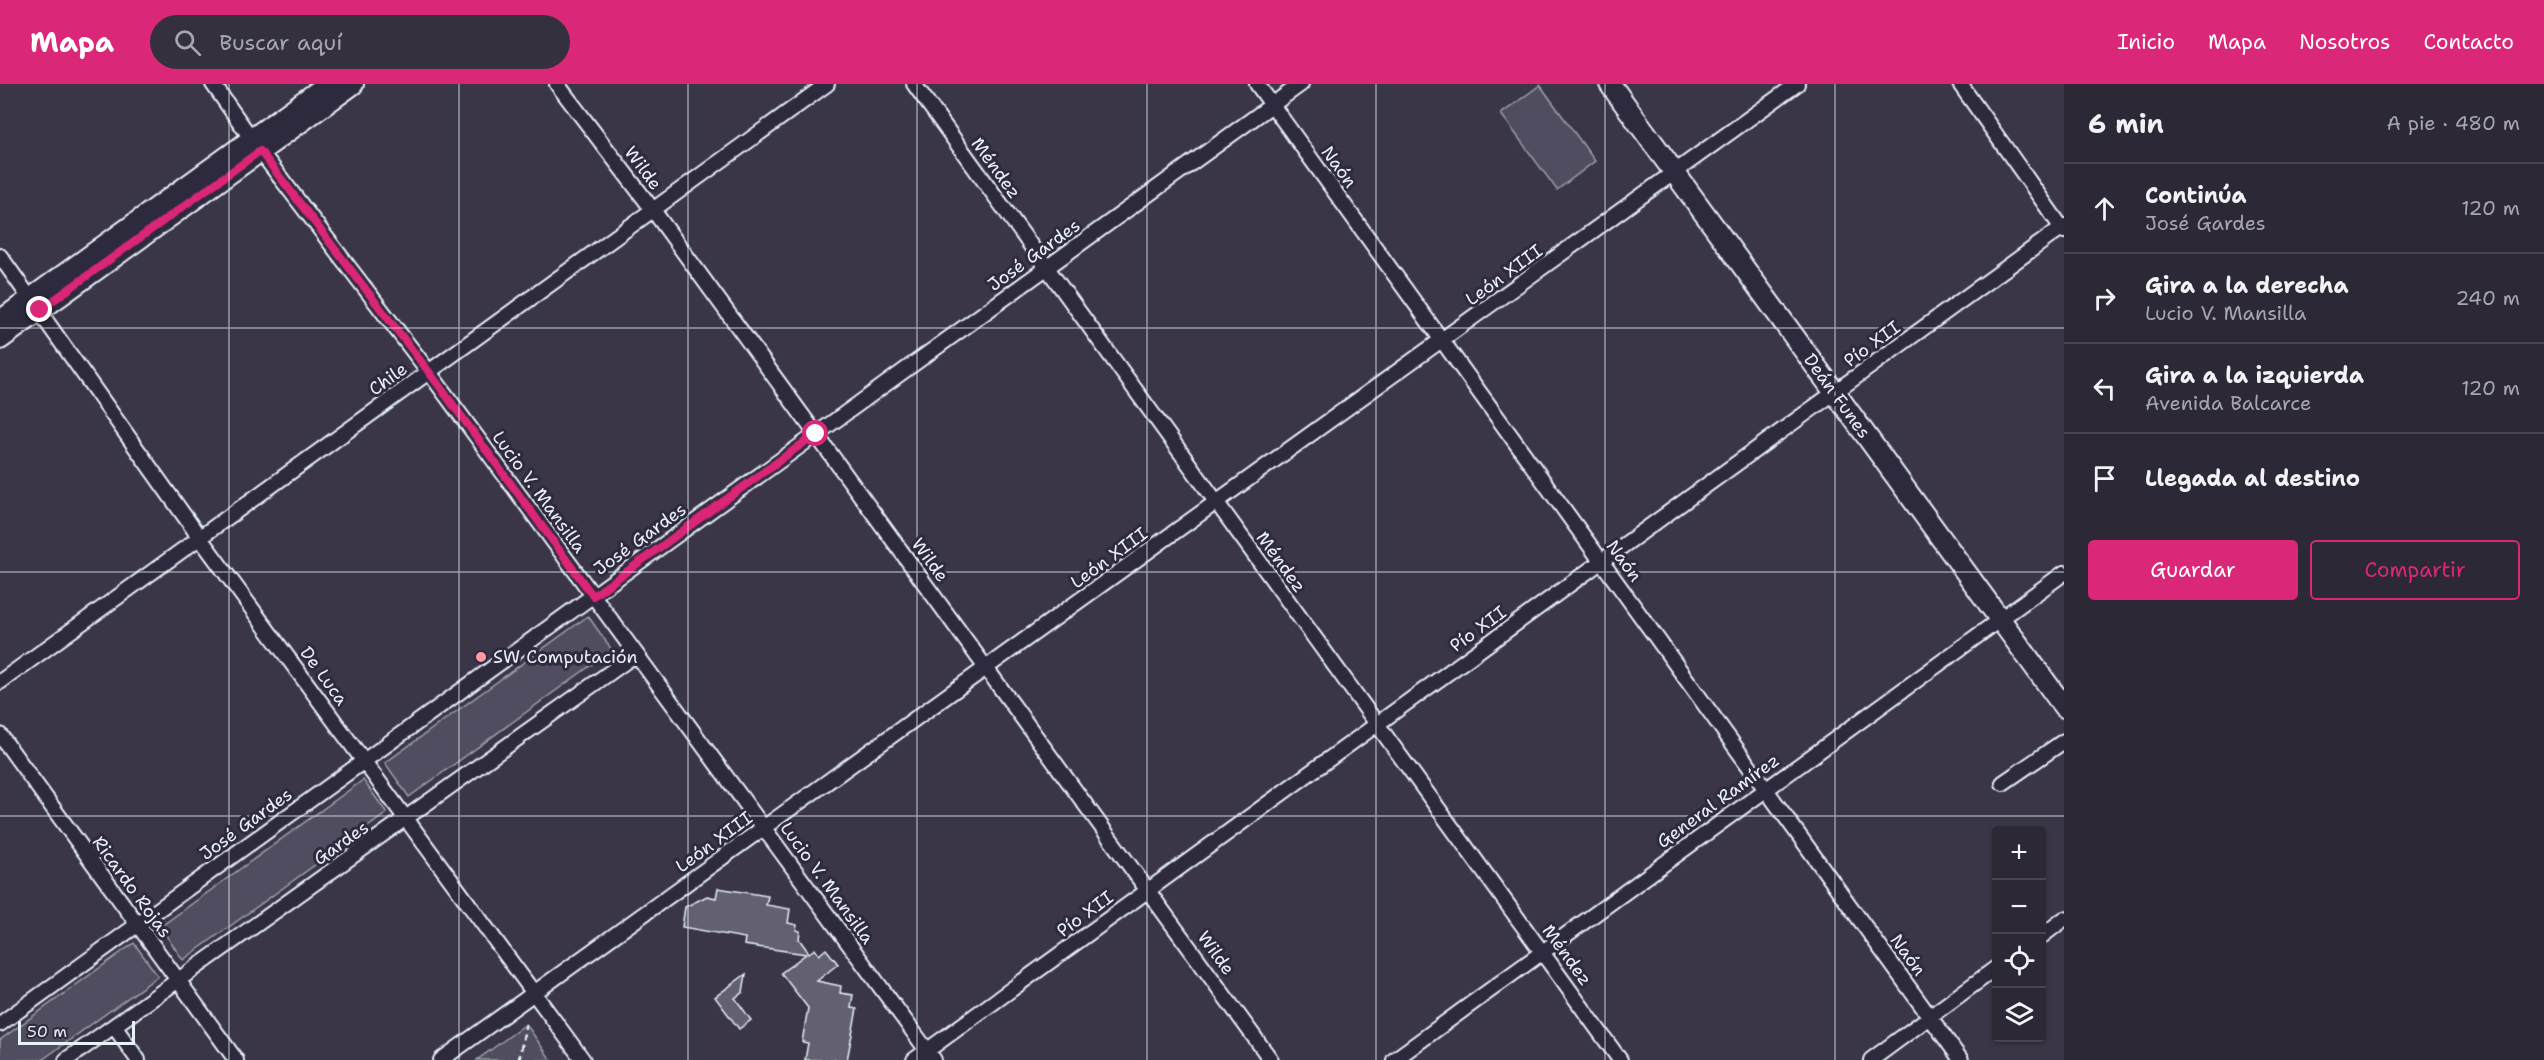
<!DOCTYPE html>
<html lang="es">
<head>
<meta charset="utf-8">
<style>
	body { margin:0; font-family:"Shantell Sans",sans-serif; background:#34303e; color:#f1f3f6 }
	.controls { position:absolute; right:18px; bottom:18px; display:grid; overflow:hidden; border-radius:6px; box-shadow:0 2px 4px #0004 }
	.controls button { width:54px; height:54px; display:grid; place-items:center; padding:0; border:0; border-bottom:2px solid #484451; background:#2c2836; color:#f1f3f6; font:30px sans-serif }
	.scale { position:absolute; left:18px; bottom:15px; width:117px; box-sizing:border-box; padding-left:6px; border:3px solid #e8f1f8; border-top:0; font-size:16px; line-height:21px; white-space:nowrap; color:#e8f1f8; -webkit-text-stroke:4px #2f2a3d; paint-order:stroke }
	.stop { position:absolute; width:18px; height:18px; margin:-14px; border:4px solid #db2777; border-radius:50%; background:#fff }
	.stop.end { background:#db2777; border-color:#fff; box-shadow:0 2px 6px #0008 }
	.list { margin:0; padding:0; list-style:none }
	h2 { display:flex; justify-content:space-between; align-items:center; height:78px; margin:0; padding:0 24px; font-size:26px }
	h2 small { font-size:20px; font-weight:400; color:#a6a6ad }
	.list li { display:grid; grid-template-columns:39px 1fr auto; gap:18px; align-items:center; box-sizing:border-box; height:90px; padding:0 24px; border-top:2px solid #484451 }
	.list b { display:block; font-size:22px; white-space:nowrap }
	.list p { margin:0; font-size:20px; white-space:nowrap; color:#a6a6ad }
	.list em { font-size:20px; font-style:normal; color:#a6a6ad }
	.actions { display:flex; gap:12px; padding:18px 24px }
	.actions a { flex:1; padding:14px 0; border:2px solid #db2777; border-radius:6px; text-align:center; font-size:21px; color:#db2777 }
	.actions .main { background:#db2777; color:#fff }
	.icon { flex:none; width:33px; height:33px; fill:none; stroke:currentColor; stroke-width:2; stroke-linecap:round; stroke-linejoin:round }
	.map { position:relative; flex:none; width:2064px; height:976px; overflow:hidden }
	header { display:flex; align-items:center; gap:36px; box-sizing:border-box; height:84px; padding:0 30px; background:#db2777; color:#fff }
	header strong { font-size:28px }
	nav { display:flex; gap:33px; margin-inline-start:auto; font-size:21px }
	.search { width:420px; height:54px; background:#34303e; display:flex; align-items:center; gap:15px; box-sizing:border-box; padding:0 21px; border-radius:33px; color:#a6a6ad; font-size:22px }
	main { display:flex }
	aside { flex:1; background:#2c2836 }
	.map>svg:first-child { display:block }
</style>
</head>
<body>
<header>
<strong>Mapa</strong>
<div class="search"><svg class="icon" aria-label="search" viewBox="0 0 24 24"><circle cx="10" cy="10" r="6"/><path d="M15 15l6 6"/></svg>Buscar aquí</div>
<nav><a>Inicio</a><a>Mapa</a><a>Nosotros</a><a>Contacto</a></nav>
</header>
<main>
<div class="map">
<svg width="2064" height="976" viewBox="0 0 2064 976">
	<rect width="100%" height="100%" fill="#3a3648"/>
	<filter id="ink" filterUnits="userSpaceOnUse"><feTurbulence type="fractalNoise" baseFrequency=".0167" numOctaves="2"/><feDisplacementMap in="SourceGraphic" scale="12" xChannelSelector="R" yChannelSelector="G"/><feConvolveMatrix kernelMatrix="1 2 1 2 8 2 1 2 1" color-interpolation-filters="sRGB"/></filter>
	<g filter="url(#ink)">
		<path fill="#504e5f" stroke="#9ca0ac" stroke-width="1.5" d="M 1540,1 L 1595,77 L 1557,106 L 1501,30 Z
			M 588,532 L 612,566 L 409,713 L 385,679 Z
			M 363,696 L 387,729 L 183,876 L 160,843 Z
			M 134,859 L 158,892 L 42,976 L 0,976 L 0,956 Z
			M 526,940 L 551,976 L 477,976 Z"/>
		<path fill="#636171" stroke="#e8f1f8" stroke-width="1.5" d="M 718,804 L 768,812 L 766,821 L 790,825 L 788,839 L 797,841 L 796,846 L 800,847 L 799,855 L 809,869 L 815,865 L 819,871 L 826,865 L 838,880 L 817,897 L 841,902 L 840,909 L 853,911 L 851,924 L 857,925 L 847,976 L 805,976 L 808,959 L 802,958 L 808,924 L 781,889 L 806,870 L 744,861 L 745,854 L 682,843 L 685,823 L 707,812 L 716,814 Z
			M 746,890 L 743,908 L 735,914 L 751,936 L 739,945 L 715,913 Z"/>
		<g fill="none" stroke-linecap="round" stroke-linejoin="round">
			<defs>
				<path id="street" d="M 213,0 L 260,67 L 429,288 L 934,976
					M 557,0 L 653,126 L 1271,976
					M 914,0 L 1620,976
					M 1257,0 L 1961,976
					M 1960,0 L 2064,147
					M 0,172 L 200,454 L 583,976
					M 0,598 L 827,0
					M 0,651 L 236,976
					M 2003,699 L 2064,657
					M 2042,852 L 2064,835
					M 0,940 L 1301,0
					M 114,942 L 138,976
					M 66,976 L 636,570
					M 441,976 L 1797,0
					M 914,976 L 2064,142
					M 1394,976 L 2064,489
					M 1871,976 L 1996,884"/>
				<path id="secondary" d="M 1610,0 L 2064,623
					M 0,237 L 328,0
					M 0,255 L 353,0"/>
			</defs>
			<use href="#street" stroke="#e8f1f8" stroke-width="18"/>
			<use href="#secondary" stroke="#e8f1f8" stroke-width="24"/>
			<path stroke="#e8f1f8" stroke-width="3" stroke-dasharray="6 4.5" stroke-linecap="butt" d="M 519,976 L 526,940"/>
			<use href="#street" stroke="#2f2a3d" stroke-width="14"/>
			<use href="#secondary" stroke="#2f2a3d" stroke-width="20"/>
		</g>
	</g>
	<g fill="none" stroke-linecap="round" stroke-linejoin="round" filter="url(#ink)">
		<path stroke="#db2777" stroke-width="8" d="M 40,226 L 260,67 L 429,288 L 593,512 L 816,350"/>
	</g>
	<path fill="none" stroke="#e8f1f8" stroke-width="1.5" stroke-opacity="0.55" d="M 229,0 L 229,976M 459,0 L 459,976M 688,0 L 688,976M 917,0 L 917,976M 1147,0 L 1147,976M 1376,0 L 1376,976M 1605,0 L 1605,976M 1835,0 L 1835,976M 0,244 L 2064,244M 0,488 L 2064,488M 0,732 L 2064,732"/>
	<circle fill="#ff9aa2" stroke="#2f2a3d" stroke-width="2" cx="481" cy="573" r="6"/>
	<g text-anchor="middle" dominant-baseline="central" stroke-width="6" stroke-linejoin="round" paint-order="stroke">
		<g font-size="18" fill="#e8f1f8" stroke="#2f2a3d">
			<text transform="translate(1339 83) rotate(54)">Naón</text>
			<text transform="translate(643 84) rotate(53)">Wilde</text>
			<text transform="translate(996 84) rotate(54)">Méndez</text>
			<text transform="translate(1034 171) rotate(-36)">José Gardes</text>
			<text transform="translate(1504 191) rotate(-36)">León XIII</text>
			<text transform="translate(1872 260) rotate(-36)">Pío XII</text>
			<text transform="translate(388 295) rotate(-36)">Chile</text>
			<text transform="translate(1837 312) rotate(54)">Deán Funes</text>
			<text transform="translate(539 408) rotate(54)">Lucio V. Mansilla</text>
			<text transform="translate(640 455) rotate(-36)">José Gardes</text>
			<text transform="translate(1109 474) rotate(-36)">León XIII</text>
			<text transform="translate(930 476) rotate(54)">Wilde</text>
			<text transform="translate(1624 477) rotate(54)">Naón</text>
			<text transform="translate(1281 478) rotate(54)">Méndez</text>
			<text transform="translate(1478 545) rotate(-36)">Pío XII</text>
			<text transform="translate(324 592) rotate(54)">De Luca</text>
			<text transform="translate(1718 717) rotate(-36)">General Ramírez</text>
			<text transform="translate(246 740) rotate(-36)">José Gardes</text>
			<text transform="translate(714 758) rotate(-36)">León XIII</text>
			<text transform="translate(341 759) rotate(-35)">Gardes</text>
			<text transform="translate(827 799) rotate(54)">Lucio V. Mansilla</text>
			<text transform="translate(132 803) rotate(54)">Ricardo Rojas</text>
			<text transform="translate(1085 830) rotate(-36)">Pío XII</text>
			<text transform="translate(1216 869) rotate(54)">Wilde</text>
			<text transform="translate(1567 871) rotate(54)">Méndez</text>
			<text transform="translate(1908 871) rotate(54)">Naón</text>
		</g>
		<g font-size="18" fill="#e8f1f8" stroke="#2f2a3d" text-anchor="start">
			<text x="493" y="573">SW Computación</text>
		</g>
	</g>
</svg>
<div class="controls">
<button>+</button>
<button>−</button>
<button><svg class="icon" aria-label="locate" viewBox="0 0 24 24"><circle cx="12" cy="12" r="6"/><path d="M12 2v4M12 18v4M2 12h4M18 12h4"/></svg></button>
<button><svg class="icon" aria-label="layers" viewBox="0 0 24 24"><path d="M12 4l9 5-9 5-9-5zM3 14l9 5 9-5"/></svg></button>
</div>
<div class="scale">50 m</div>
<div class="stop" style="left:816px;top:350px"></div>
<div class="stop end" style="left:40px;top:226px"></div>
</div>
<aside>
<h2>6 min<small>A pie · 480 m</small></h2>
<ul class="list">
<li><svg class="icon" aria-label="ahead" viewBox="0 0 24 24"><path d="M12 20V5M6 11l6-6 6 6"/></svg><div><b>Continúa</b><p>José Gardes</p></div><em>120 m</em></li>
<li><svg class="icon" aria-label="right" viewBox="0 0 24 24"><path d="M7 20v-9h11M14 6l5 5-5 5"/></svg><div><b>Gira a la derecha</b><p>Lucio V. Mansilla</p></div><em>240 m</em></li>
<li><svg class="icon" aria-label="left" viewBox="0 0 24 24"><path d="M17 20v-9H6M10 6l-5 5 5 5"/></svg><div><b>Gira a la izquierda</b><p>Avenida Balcarce</p></div><em>120 m</em></li>
<li><svg class="icon" aria-label="arrive" viewBox="0 0 24 24"><path d="M6 21V4h12l-3 4 3 4H6"/></svg><div><b>Llegada al destino</b></div></li>
</ul>
<div class="actions"><a class="main">Guardar</a><a>Compartir</a></div>
</aside>
</main>
</body>
</html>
